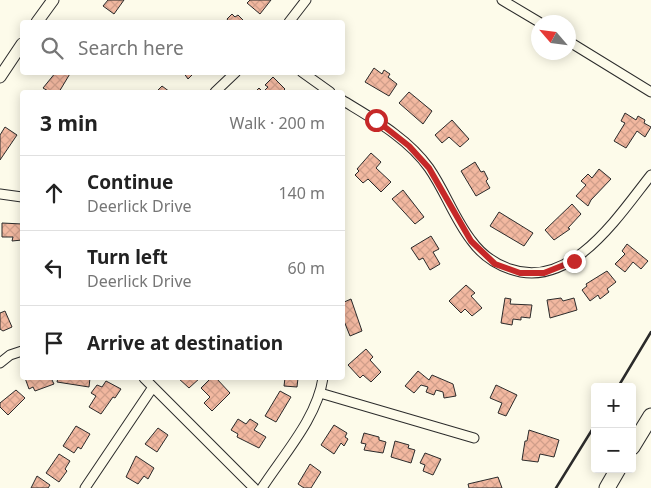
<!DOCTYPE html>
<html lang="en">
<head>
<meta charset="utf-8">
<style>
	body { margin:0; font-family:"Noto Sans",sans-serif; background:#f6f6f6; color:#222 }
	.controls { position:absolute; right:15px; bottom:15px; display:grid; overflow:hidden; border-radius:5px; box-shadow:0 2px 12px #0003 }
	.controls button { width:45px; height:45px; display:grid; place-items:center; padding:0; border:0; border-bottom:1px solid #e0e0e0; background:#fff; color:#222; font:25px sans-serif }
	.compass { position:absolute; left:531px; top:15px; width:45px; height:45px; border-radius:50%; background:#fff; box-shadow:0 2px 12px #0003; rotate:298deg }
	.stop { position:absolute; width:15px; height:15px; margin:-11px; border:4px solid #c62828; border-radius:50%; background:#fff }
	.stop.end { background:#c62828; border-color:#fff; box-shadow:0 1px 5px #0008 }
	.list { margin:0; padding:0; list-style:none }
	h2 { display:flex; justify-content:space-between; align-items:center; height:65px; margin:0; padding:0 20px; font-size:21px }
	h2 small { font-size:16px; font-weight:400; color:#767676 }
	.list li { display:grid; grid-template-columns:32px 1fr auto; gap:15px; align-items:center; box-sizing:border-box; height:75px; padding:0 20px; border-top:1px solid #e0e0e0 }
	.list b { display:block; font-size:19px; white-space:nowrap }
	.list p { margin:0; font-size:16px; white-space:nowrap; color:#767676 }
	.list em { font-size:16px; font-style:normal; color:#767676 }
	.icon { flex:none; width:28px; height:28px; fill:none; stroke:currentColor; stroke-width:2; stroke-linecap:round; stroke-linejoin:round }
	.map { position:relative; flex:none; width:651px; height:488px; overflow:hidden }
	.search { position:absolute; background:#fff; box-shadow:0 2px 12px #0003; left:20px; top:20px; width:325px; height:55px; display:flex; align-items:center; gap:12px; box-sizing:border-box; padding:0 18px; border-radius:5px; color:#767676; font-size:19px }
	.panel { position:absolute; background:#fff; box-shadow:0 2px 12px #0003; left:20px; top:90px; width:325px; height:290px; border-radius:5px }
	.map>svg:first-child { display:block }
</style>
</head>
<body>
<div class="map">
<svg width="651" height="488" viewBox="0 0 651 488">
	<defs>
		<pattern id="building-cross-hatch" width="8" height="8" patternUnits="userSpaceOnUse" patternTransform="scale(1.25)"><rect width="8" height="8" fill="#f2b8a0"/><path d="M0 0l8 8M0 8l8-8" fill="none" stroke="#d09e8a"/></pattern>
	</defs>
	<rect width="100%" height="100%" fill="#fdfbea"/>
	<path fill="url(#building-cross-hatch)" stroke="#2b2b2b" d="M 108,0 L 124,0 L 114,14 L 103,6 Z
		M 250,0 L 271,0 L 260,14 L 247,3 Z
		M 232,14 L 235,17 L 238,15 L 245,22 L 229,22 L 227,19 Z
		M 374,68 L 382,74 L 384,70 L 390,74 L 388,77 L 397,84 L 389,96 L 365,82 Z
		M 56,72 L 71,72 L 59,92 L 50,92 L 43,88 Z
		M 183,72 L 195,72 L 188,79 Z
		M 273,77 L 285,89 L 282,92 L 255,92 L 259,88 L 263,92 L 268,87 L 265,85 Z
		M 162,86 L 170,92 L 156,92 Z
		M 409,92 L 432,111 L 423,124 L 399,103 Z
		M 625,113 L 636,120 L 638,116 L 645,120 L 644,123 L 651,127 L 645,137 L 637,131 L 626,148 L 614,141 L 625,123 L 621,121 Z
		M 452,120 L 469,139 L 460,147 L 449,137 L 442,143 L 435,135 Z
		M 5,127 L 17,135 L 0,160 L 0,135 Z
		M 371,153 L 381,162 L 376,168 L 391,182 L 381,192 L 368,179 L 363,183 L 355,175 L 359,171 L 357,169 Z
		M 475,162 L 481,172 L 484,171 L 488,179 L 486,181 L 490,188 L 476,196 L 461,171 Z
		M 599,169 L 611,179 L 591,200 L 588,206 L 576,196 L 586,185 L 581,181 L 588,174 L 592,178 Z
		M 403,190 L 424,217 L 415,224 L 392,199 Z
		M 572,204 L 581,214 L 568,228 L 570,229 L 554,240 L 545,230 Z
		M 499,212 L 533,233 L 524,246 L 490,226 Z
		M 2,223 L 22,224 L 22,240 L 12,241 L 13,237 L 2,237 Z
		M 431,236 L 439,249 L 433,252 L 440,264 L 430,270 L 423,258 L 419,260 L 411,248 Z
		M 627,244 L 648,261 L 641,269 L 633,262 L 625,272 L 615,264 L 625,254 L 622,251 Z
		M 607,271 L 616,282 L 607,289 L 609,292 L 600,299 L 598,295 L 590,301 L 582,290 L 587,286 L 586,284 Z
		M 466,285 L 475,293 L 471,296 L 482,308 L 472,316 L 465,309 L 461,313 L 449,301 Z
		M 505,298 L 511,299 L 510,304 L 532,305 L 530,318 L 521,317 L 521,320 L 513,319 L 512,325 L 501,323 Z
		M 561,298 L 563,301 L 574,298 L 577,310 L 550,318 L 547,300 Z
		M 351,299 L 362,331 L 350,336 L 342,316 L 342,303 Z
		M 5,311 L 12,327 L 3,331 L 0,329 L 0,313 Z
		M 366,349 L 373,357 L 370,360 L 381,372 L 371,382 L 363,375 L 360,378 L 348,365 Z
		M 418,371 L 429,380 L 432,375 L 453,384 L 456,396 L 444,398 L 443,392 L 436,390 L 434,395 L 426,392 L 428,387 L 421,385 L 414,393 L 405,386 Z
		M 25,378 L 51,378 L 54,384 L 35,391 L 33,387 L 29,389 Z
		M 58,378 L 90,378 L 89,387 L 57,382 Z
		M 178,378 L 200,378 L 189,388 Z
		M 211,378 L 216,378 L 230,393 L 212,411 L 204,403 L 210,397 L 201,388 Z
		M 285,378 L 298,378 L 297,387 L 284,386 Z
		M 106,381 L 121,389 L 115,398 L 113,397 L 101,414 L 89,407 L 96,396 L 91,393 L 97,385 L 102,387 Z
		M 496,385 L 517,395 L 506,416 L 498,413 L 502,403 L 490,398 Z
		M 16,390 L 25,398 L 8,415 L 0,407 L 0,403 Z
		M 280,391 L 291,397 L 276,422 L 265,416 Z
		M 238,419 L 246,424 L 250,419 L 258,424 L 254,430 L 266,437 L 259,448 L 237,437 L 238,434 L 231,430 Z
		M 334,425 L 347,433 L 345,437 L 348,439 L 344,446 L 341,443 L 334,454 L 321,445 Z
		M 76,426 L 90,434 L 81,449 L 78,447 L 74,453 L 63,446 Z
		M 158,428 L 168,435 L 157,452 L 145,444 Z
		M 529,430 L 559,440 L 554,457 L 540,454 L 538,462 L 522,460 L 525,441 L 527,441 Z
		M 364,433 L 379,437 L 379,440 L 386,442 L 383,453 L 364,450 L 366,444 L 361,443 Z
		M 395,441 L 409,445 L 408,448 L 415,450 L 411,463 L 391,457 Z
		M 425,453 L 441,459 L 433,475 L 423,471 L 425,465 L 420,463 Z
		M 59,454 L 70,461 L 65,469 L 67,471 L 59,482 L 46,473 Z
		M 136,456 L 154,468 L 148,479 L 144,476 L 138,484 L 126,477 Z
		M 310,464 L 321,472 L 311,488 L 304,488 L 298,484 Z
		M 37,476 L 50,485 L 48,488 L 31,488 Z
		M 498,477 L 502,488 L 469,488 L 468,484 Z"/>
	<g fill="none" stroke-linecap="round" stroke-linejoin="round">
		<defs>
			<path id="minor" d="M 502,0 L 539,22
				M 289,22 L 306,0
				M 568,41 L 651,92
				M 302,72 L 330,92
				M 215,92 L 236,72
				M 342,100 C 373,119 408,138 429,168 C 445,191 454,218 471,240 C 481,254 495,264 510,269 C 571,291 619,215 651,175
				M 0,194 L 22,197
				M 0,363 L 10,355 L 22,351
				M 144,378 L 254,488
				M 320,393 L 474,438
				M 85,488 L 153,387
				M 262,488 C 284,454 317,418 323,378"/>
			<path id="secondary" d="M 37,22 L 53,0
				M 0,77 L 22,44"/>
			<path id="motorway" d="M 632,447 L 651,416
				M 607,488 L 618,469"/>
		</defs>
		<use href="#minor" stroke="#2b2b2b" stroke-width="11"/>
		<use href="#secondary" stroke="#2b2b2b" stroke-width="13"/>
		<use href="#motorway" stroke="#2b2b2b" stroke-width="17"/>
		<use href="#minor" stroke="#fdfbea" stroke-width="9"/>
		<use href="#secondary" stroke="#fdfbea" stroke-width="11"/>
		<use href="#motorway" stroke="#fdfbea" stroke-width="15"/>
		<path stroke="#2b2b2b" stroke-width="2.5" d="M 618,387 L 651,332
			M 556,488 L 595,425"/>
	</g>
	<g fill="none" stroke-linecap="round" stroke-linejoin="round">
		<path stroke="#c62828" stroke-width="6" d="M 376,120 L 409,146 L 429,168 L 471,241 L 495,264 L 520,273 L 544,273 L 574,261"/>
	</g>
</svg>
<div class="controls">
<button>+</button>
<button>−</button>
</div>
<svg class="compass" viewBox="-18 -18 36 36"><path d="M0-13l5 13h-10z" fill="#e53935"/><path d="M0 13l5-13h-10z" fill="#767676"/></svg>
<div class="stop" style="left:376px;top:120px"></div>
<div class="stop end" style="left:574px;top:261px"></div>
<div class="search"><svg class="icon" aria-label="search" viewBox="0 0 24 24"><circle cx="10" cy="10" r="6"/><path d="M15 15l6 6"/></svg>Search here</div>
<section class="panel">
<h2>3 min<small>Walk · 200 m</small></h2>
<ul class="list">
<li><svg class="icon" aria-label="ahead" viewBox="0 0 24 24"><path d="M12 20V5M6 11l6-6 6 6"/></svg><div><b>Continue</b><p>Deerlick Drive</p></div><em>140 m</em></li>
<li><svg class="icon" aria-label="left" viewBox="0 0 24 24"><path d="M17 20v-9H6M10 6l-5 5 5 5"/></svg><div><b>Turn left</b><p>Deerlick Drive</p></div><em>60 m</em></li>
<li><svg class="icon" aria-label="arrive" viewBox="0 0 24 24"><path d="M6 21V4h12l-3 4 3 4H6"/></svg><div><b>Arrive at destination</b></div></li>
</ul>
</section>
</div>
</body>
</html>
